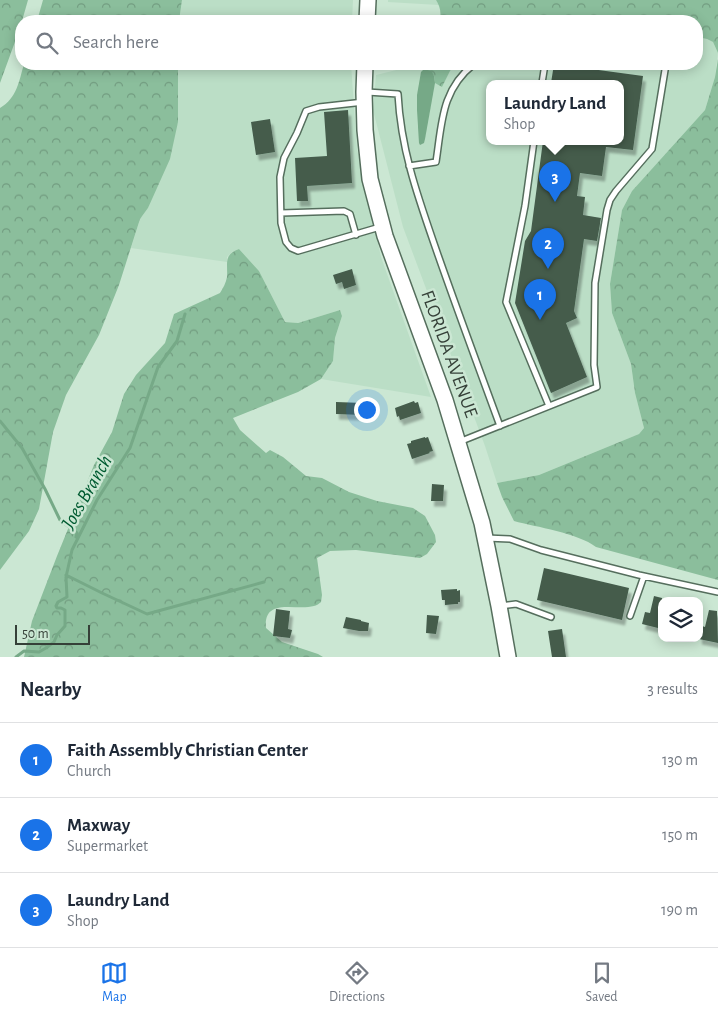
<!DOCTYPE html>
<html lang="en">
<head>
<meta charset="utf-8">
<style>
	body { margin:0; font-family:"Alegreya Sans",sans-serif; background:#f2f2f3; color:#1f2937 }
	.controls { position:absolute; right:15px; bottom:15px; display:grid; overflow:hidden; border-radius:10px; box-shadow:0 2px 12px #0003 }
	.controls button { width:45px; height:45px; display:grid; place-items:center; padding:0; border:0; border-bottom:1px solid #e0e1e3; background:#fff; color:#1f2937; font:25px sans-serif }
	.scale { position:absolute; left:15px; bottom:12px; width:75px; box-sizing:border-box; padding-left:5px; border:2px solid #354038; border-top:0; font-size:14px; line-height:18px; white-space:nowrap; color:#354038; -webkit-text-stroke:4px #cbe7d3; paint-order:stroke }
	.you { position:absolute; left:366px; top:409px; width:18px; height:18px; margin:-12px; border:4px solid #fff; border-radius:50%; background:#1a73e8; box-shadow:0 0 0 8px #1a73e833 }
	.badge { display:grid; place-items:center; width:32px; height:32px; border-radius:50%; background:#1a73e8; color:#fff; font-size:16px; font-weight:700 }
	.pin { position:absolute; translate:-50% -41px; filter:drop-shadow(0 1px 2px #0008) }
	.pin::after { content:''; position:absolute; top:26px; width:18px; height:15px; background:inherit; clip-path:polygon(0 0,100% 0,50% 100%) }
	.popup { position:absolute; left:486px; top:80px; width:138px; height:65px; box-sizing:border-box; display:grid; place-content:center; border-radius:10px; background:#fff; filter:drop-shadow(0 1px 4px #0005); font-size:16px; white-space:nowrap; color:#747a83 }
	.popup b { font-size:19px; color:#1f2937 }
	.popup::after { content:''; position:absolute; left:50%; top:100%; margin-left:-10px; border:10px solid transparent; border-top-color:#fff }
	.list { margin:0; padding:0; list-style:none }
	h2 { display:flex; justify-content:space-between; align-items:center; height:65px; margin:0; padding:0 20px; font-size:21px }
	h2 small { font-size:16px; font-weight:400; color:#747a83 }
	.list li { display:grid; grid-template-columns:32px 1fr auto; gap:15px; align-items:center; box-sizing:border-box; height:75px; padding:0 20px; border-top:1px solid #e0e1e3 }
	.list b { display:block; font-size:19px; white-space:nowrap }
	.list p { margin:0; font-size:16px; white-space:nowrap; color:#747a83 }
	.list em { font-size:16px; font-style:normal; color:#747a83 }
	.icon { flex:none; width:28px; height:28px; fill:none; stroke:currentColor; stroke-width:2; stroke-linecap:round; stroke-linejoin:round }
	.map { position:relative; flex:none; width:718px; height:657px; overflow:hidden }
	.search { position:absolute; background:#fff; box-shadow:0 2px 12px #0003; left:15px; right:15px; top:15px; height:55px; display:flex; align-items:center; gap:12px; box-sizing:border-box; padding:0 18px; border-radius:20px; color:#747a83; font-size:19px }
	.sheet { height:290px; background:#fff }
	nav { display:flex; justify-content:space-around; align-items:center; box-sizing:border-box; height:70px; border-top:1px solid #e0e1e3; background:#fff; font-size:14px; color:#747a83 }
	nav a { display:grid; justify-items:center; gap:2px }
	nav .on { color:#1a73e8 }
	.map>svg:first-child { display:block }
</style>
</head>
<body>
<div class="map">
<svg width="718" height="657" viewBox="0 0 718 657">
	<defs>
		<pattern id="forest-crowns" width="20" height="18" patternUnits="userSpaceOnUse" patternTransform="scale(1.25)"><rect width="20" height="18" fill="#8bbe9c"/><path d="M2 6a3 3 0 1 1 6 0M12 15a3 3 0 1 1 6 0" fill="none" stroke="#729c80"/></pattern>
		<filter id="shadow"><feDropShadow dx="3" dy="5.5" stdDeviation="1" flood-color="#0004"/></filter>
	</defs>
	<rect width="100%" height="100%" fill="#cbe7d3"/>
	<path fill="#bbdec6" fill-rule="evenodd" d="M 182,0 L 353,0 L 352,21 L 179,21 Z
		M 388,0 L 436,0 L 439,5 L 388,2 Z
		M 697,37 L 707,39 L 713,42 L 718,53 L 715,77 L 705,110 L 632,191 L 622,210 L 610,284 L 612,313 L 631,364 L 635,393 L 644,428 L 639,434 L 539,475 L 497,483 L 485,446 L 403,227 L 373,110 L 376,75 L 421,64 L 423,69 L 426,69 L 442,87 L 450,71 L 456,64 L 697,64 ZM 490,83 L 620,83 L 620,141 L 490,141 Z
		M 178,64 L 351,64 L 357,149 L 381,257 L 431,397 L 321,379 L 333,361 L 335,338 L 342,316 L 340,310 L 298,323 L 285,322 L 259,271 L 239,249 L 232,252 L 227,257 L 227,262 L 131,248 L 140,219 L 148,208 L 178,122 Z"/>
	<path fill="url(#forest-crowns)" d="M 0,0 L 28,0 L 20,28 L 0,83 Z
		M 43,0 L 182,0 L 179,21 L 37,21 Z
		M 436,0 L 718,0 L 718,53 L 713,42 L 707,39 L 697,37 L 697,21 L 439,21 C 442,14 440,6 436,0 Z
		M 718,59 L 718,580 L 596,547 C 578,533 536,527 514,521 L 502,497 L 497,483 L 539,475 L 639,434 L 644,428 L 635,393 L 631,364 L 612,313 L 610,284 L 622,210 L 632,191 L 705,110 L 715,77 Z
		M 24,64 L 178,64 L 178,122 L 170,159 L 148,208 L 140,219 L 119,285 L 99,335 L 66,395 L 53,432 L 39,509 L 29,531 L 0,570 L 0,108 C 17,98 19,81 24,64 Z
		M 421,64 L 456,64 L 450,71 L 442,87 L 435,83 L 434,76 L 426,69 L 423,70 Z
		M 239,249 L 259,271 L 285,322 L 298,323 L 340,310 L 342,316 L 335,338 L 333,361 L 321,379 L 298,392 L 233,418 L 240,430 L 266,453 L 270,450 L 283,457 L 306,476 L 322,478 L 349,492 L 377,501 L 413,508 L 425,516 L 435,535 L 436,542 L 427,554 L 420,558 L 356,550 L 330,551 L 317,558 L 322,595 L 321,602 C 320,603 316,606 314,606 C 296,611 263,597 266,628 L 282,642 L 318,654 L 323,657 L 24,657 L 32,621 L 57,556 L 94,465 L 112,432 L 124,394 L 136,375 L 165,343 L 174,314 L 220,293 C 223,288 226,283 227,277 C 228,263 223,255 239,249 Z"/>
	<path fill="#76a987" d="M 426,69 L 432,72 L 434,76 L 435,83 L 425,139 L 424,143 L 420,145 L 419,143 L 417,110 L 417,95 L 421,72 L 423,70 Z"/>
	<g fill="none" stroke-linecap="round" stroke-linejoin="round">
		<path stroke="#76a987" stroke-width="3" d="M 0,421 L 22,448 L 45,489 L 60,520 L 77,533 L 76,537
			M 66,575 L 102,593 L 147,614 L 264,582
			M 16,657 L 24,651 L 39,652 L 46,648 L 54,642 L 57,635 L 65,626 L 65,610 L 61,608 L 57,608 L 56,606 L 58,602 L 67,597 L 66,577 L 72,550 L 97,500 L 130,448 L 158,367 L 177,341 L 185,314"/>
	</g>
	<path fill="#445c4c" filter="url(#shadow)" d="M 554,64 L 643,76 L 633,150 L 606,147 L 602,176 L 580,173 L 577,196 L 585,197 L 583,215 L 601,218 L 597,241 L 584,239 L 574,311 L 577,318 L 566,323 L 587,377 L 551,393 L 515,303 L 525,241 L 531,231 L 543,141 L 620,141 L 620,83 L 551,83 Z
		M 348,110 L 352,183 L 307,186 L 308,201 L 297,201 L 295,158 L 327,156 L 324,112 Z
		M 270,119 L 275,152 L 256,155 L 251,122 Z
		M 352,269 L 356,285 L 344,289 L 342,282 L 336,284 L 333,275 Z
		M 414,401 L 415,403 L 418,402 L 421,413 L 400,420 L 399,416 L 397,417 L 395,408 Z
		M 336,402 L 363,403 L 362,415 L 336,414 Z
		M 425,437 L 425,438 L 428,437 L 433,451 L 429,452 L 430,453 L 412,459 L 407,444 L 411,443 L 411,441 Z
		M 432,484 L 444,485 L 443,501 L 431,501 Z
		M 544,568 L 629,588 L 622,620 L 537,600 Z
		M 457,589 L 457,591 L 460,590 L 460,602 L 458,602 L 458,604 L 456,604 L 445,605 L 445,600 L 442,600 L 441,590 Z
		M 654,596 L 662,598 L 662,629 L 642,624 L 645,612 L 650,613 Z
		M 276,609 L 290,611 L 288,629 L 292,630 L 290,638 L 273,636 Z
		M 709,610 L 717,611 L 718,643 L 699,639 L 699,625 L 705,627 Z
		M 427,615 L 439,616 L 436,634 L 426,633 Z
		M 346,617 L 361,620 L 361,621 L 369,623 L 368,631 L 359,631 L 343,628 Z
		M 562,629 L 566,657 L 552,657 L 548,631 Z"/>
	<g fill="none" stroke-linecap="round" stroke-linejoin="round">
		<defs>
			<path id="lane" d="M 542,83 L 545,64
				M 367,92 L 398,94 C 401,152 419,200 438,255 C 458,312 479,369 500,426
				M 364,102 L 319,107 L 306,111 L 297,133 L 284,158 L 280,177 L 281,223 L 286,242 L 291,248 L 298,251 L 380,227
				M 534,141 L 525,206 L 506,302 L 549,406
				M 409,166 L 436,162 C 442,123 441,90 474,64
				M 281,213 L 344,211 L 350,214 L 356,235
				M 459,442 L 597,387 L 594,365 L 595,283 L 607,210 L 610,200 L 616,191 L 652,149 L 666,64
				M 486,538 L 510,539 L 541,550 L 639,575 L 718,592
				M 500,606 L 516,604 L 551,617
				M 630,616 L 644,576"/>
			<path id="secondary" d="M 367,21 L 368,0
				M 365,64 L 364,92 L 365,130 L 370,179 L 385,236 L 445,400 L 482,523 L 499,606 L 508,657"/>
		</defs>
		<use href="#lane" stroke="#556e5d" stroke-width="8"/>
		<use href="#secondary" stroke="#556e5d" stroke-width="18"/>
		<use href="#lane" stroke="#fff" stroke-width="5"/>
		<use href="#secondary" stroke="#fff" stroke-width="15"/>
	</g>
	<g text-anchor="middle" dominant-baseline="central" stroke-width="5" stroke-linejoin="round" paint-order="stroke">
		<g font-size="19" fill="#354038" stroke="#cbe7d3">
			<text transform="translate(449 354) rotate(70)">FLORIDA AVENUE</text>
		</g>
		<g font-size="20" font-style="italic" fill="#005b31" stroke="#cbe7d3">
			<text transform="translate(87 492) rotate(-60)">Joes Branch</text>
		</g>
	</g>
</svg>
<div class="controls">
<button><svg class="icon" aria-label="layers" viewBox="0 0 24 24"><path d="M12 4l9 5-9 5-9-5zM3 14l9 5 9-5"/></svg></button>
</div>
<div class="scale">50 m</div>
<div class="you"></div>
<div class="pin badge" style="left:540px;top:320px">1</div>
<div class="pin badge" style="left:548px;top:269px">2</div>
<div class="pin badge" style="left:555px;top:202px">3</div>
<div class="popup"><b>Laundry Land</b>Shop</div>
<div class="search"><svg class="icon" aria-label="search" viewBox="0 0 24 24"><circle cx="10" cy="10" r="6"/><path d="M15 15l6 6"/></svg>Search here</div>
</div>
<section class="sheet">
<h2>Nearby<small>3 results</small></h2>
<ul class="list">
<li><span class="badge">1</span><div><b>Faith Assembly Christian Center</b><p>Church</p></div><em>130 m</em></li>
<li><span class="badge">2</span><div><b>Maxway</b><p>Supermarket</p></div><em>150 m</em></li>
<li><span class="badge">3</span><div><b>Laundry Land</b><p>Shop</p></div><em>190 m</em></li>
</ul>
</section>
<nav>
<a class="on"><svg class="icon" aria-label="map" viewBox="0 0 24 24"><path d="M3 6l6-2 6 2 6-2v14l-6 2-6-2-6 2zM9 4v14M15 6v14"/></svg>Map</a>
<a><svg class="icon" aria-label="directions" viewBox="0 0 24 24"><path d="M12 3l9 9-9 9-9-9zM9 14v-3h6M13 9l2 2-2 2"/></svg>Directions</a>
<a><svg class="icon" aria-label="saved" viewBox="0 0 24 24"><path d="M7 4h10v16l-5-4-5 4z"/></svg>Saved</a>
</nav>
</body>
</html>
